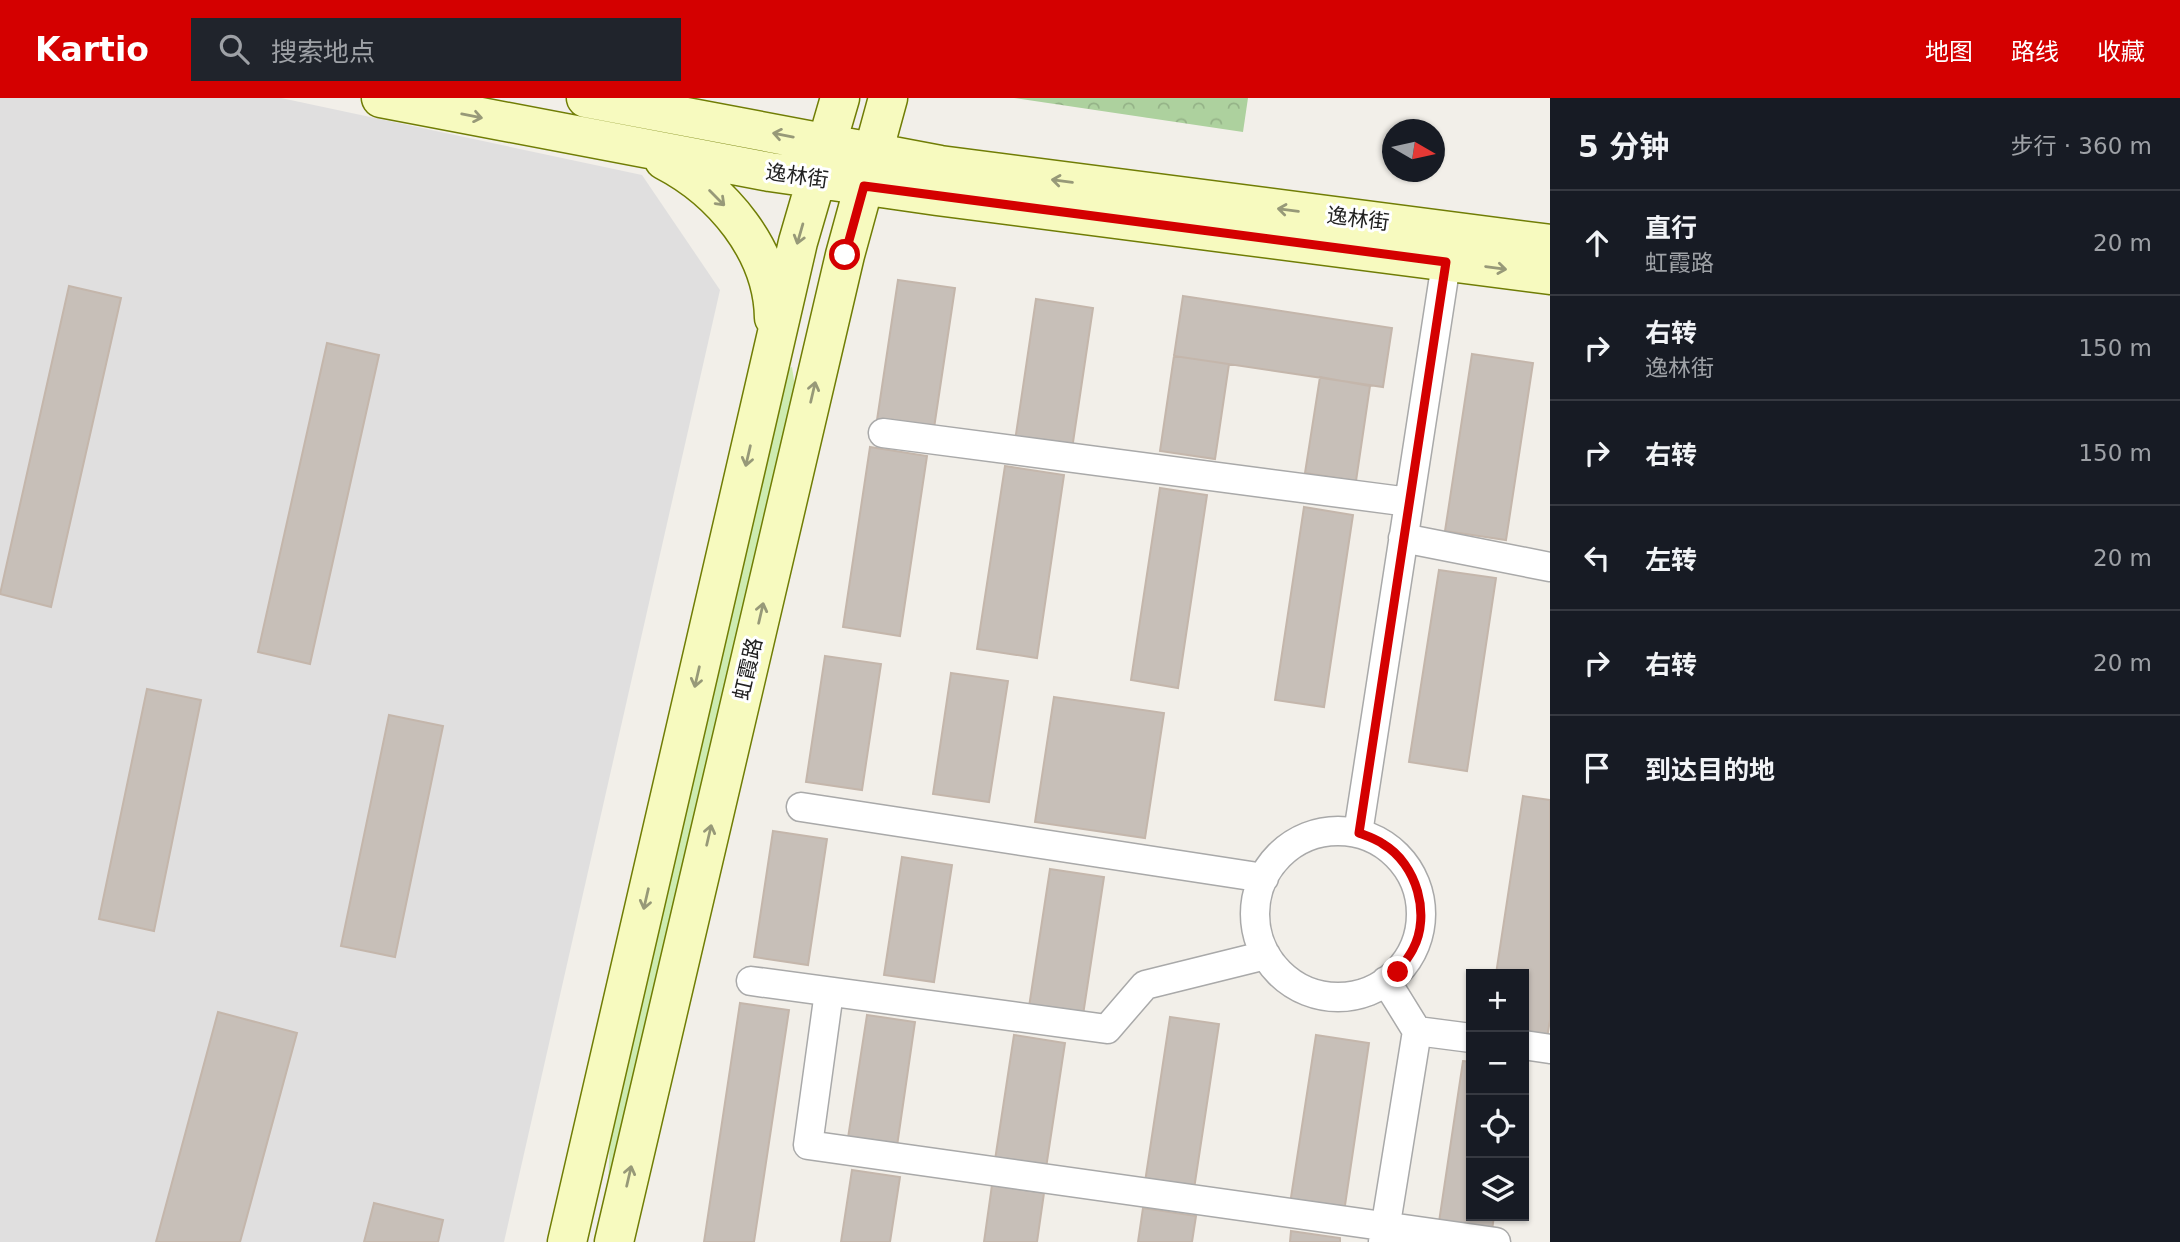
<!DOCTYPE html>
<html lang="zh">
<head>
<meta charset="utf-8">
<style>
	body { margin:0; font-family:"DejaVu Sans","Noto Sans SC",sans-serif; background:#20242c; color:#f1f3f6 }
	.controls { position:absolute; right:21px; bottom:21px; display:grid; overflow:hidden; border-radius:0px; box-shadow:0 2px 5px #0004 }
	.controls button { width:63px; height:63px; display:grid; place-items:center; padding:0; border:0; border-bottom:2px solid #363941; background:#171b24; color:#f1f3f6; font:35px sans-serif }
	.compass { position:absolute; left:1382px; top:21px; width:63px; height:63px; border-radius:50%; background:#171b24; box-shadow:0 2px 5px #0004; rotate:99deg }
	.stop { position:absolute; width:21px; height:21px; margin:-16px; border:5px solid #d40000; border-radius:50%; background:#fff }
	.stop.end { background:#d40000; border-color:#fff; box-shadow:0 2px 7px #0008 }
	.list { margin:0; padding:0; list-style:none }
	h2 { display:flex; justify-content:space-between; align-items:center; height:91px; margin:0; padding:0 28px; font-size:30px }
	h2 small { font-size:23px; font-weight:400; color:#9ea1a6 }
	.list li { display:grid; grid-template-columns:46px 1fr auto; gap:21px; align-items:center; box-sizing:border-box; height:105px; padding:0 28px; border-top:2px solid #363941 }
	.list b { display:block; font-size:26px; white-space:nowrap }
	.list p { margin:0; font-size:23px; white-space:nowrap; color:#9ea1a6 }
	.list em { font-size:23px; font-style:normal; color:#9ea1a6 }
	.icon { flex:none; width:38px; height:38px; fill:none; stroke:currentColor; stroke-width:2; stroke-linecap:round; stroke-linejoin:round }
	.map { position:relative; flex:none; width:1550px; height:1144px; overflow:hidden }
	header { display:flex; align-items:center; gap:42px; box-sizing:border-box; height:98px; padding:0 35px; background:#d40000; color:#fff }
	header strong { font-size:33px }
	nav { display:flex; gap:38px; margin-inline-start:auto; font-size:24px }
	.search { width:490px; height:63px; background:#20242c; display:flex; align-items:center; gap:18px; box-sizing:border-box; padding:0 24px; border-radius:0px; color:#9ea1a6; font-size:26px }
	main { display:flex }
	aside { flex:1; background:#171b24 }
	.map>svg:first-child { display:block }
</style>
</head>
<body>
<header>
<strong>Kartio</strong>
<div class="search"><svg class="icon" aria-label="search" viewBox="0 0 24 24"><circle cx="10" cy="10" r="6"/><path d="M15 15l6 6"/></svg>搜索地点</div>
<nav><a>地图</a><a>路线</a><a>收藏</a></nav>
</header>
<main>
<div class="map">
<svg width="1550" height="1144" viewBox="0 0 1550 1144">
	<defs>
		<pattern id="forest-crowns" width="20" height="18" patternUnits="userSpaceOnUse" patternTransform="scale(1.75)"><rect width="20" height="18" fill="#add19e"/><path d="M2 6a3 3 0 1 1 6 0M12 15a3 3 0 1 1 6 0" fill="none" stroke="#95b388"/></pattern>
	</defs>
	<rect width="100%" height="100%" fill="#f2efe9"/>
	<path fill="#e0dfdf" d="M 0,0 L 281,0 L 642,77 L 720,192 L 504,1144 L 0,1144 Z"/>
	<path fill="#cdebb0" d="M 792,269 L 796,296 L 608,1088 L 611,1013 L 788,270 Z"/>
	<path fill="url(#forest-crowns)" d="M 1014,0 L 1248,0 L 1243,34 Z"/>
	<path fill="#c7bfb8" stroke="#c4b6ab" stroke-width="2" d="M 898,182 L 955,190 L 934,330 L 877,322 Z
		M 69,188 L 121,200 L 51,509 L 0,496 Z
		M 1183,198 L 1392,230 L 1383,289 L 1174,258 Z
		M 1036,201 L 1093,210 L 1072,351 L 1015,343 Z
		M 327,245 L 379,257 L 310,566 L 258,554 Z
		M 1472,256 L 1533,265 L 1506,442 L 1445,433 Z
		M 1174,258 L 1229,266 L 1215,361 L 1160,353 Z
		M 1320,279 L 1370,288 L 1356,383 L 1305,375 Z
		M 870,349 L 927,358 L 900,538 L 843,529 Z
		M 1005,368 L 1064,377 L 1037,560 L 977,551 Z
		M 1160,390 L 1207,397 L 1178,590 L 1131,582 Z
		M 1304,409 L 1353,417 L 1324,609 L 1275,602 Z
		M 1439,472 L 1496,480 L 1467,673 L 1409,664 Z
		M 825,558 L 881,566 L 862,692 L 806,684 Z
		M 951,575 L 1008,583 L 989,704 L 933,696 Z
		M 147,591 L 201,602 L 154,833 L 99,821 Z
		M 1054,599 L 1164,615 L 1145,740 L 1035,724 Z
		M 389,617 L 443,628 L 395,859 L 341,848 Z
		M 1523,698 L 1550,702 L 1550,922 L 1547,940 L 1524,936 L 1524,876 L 1496,876 Z
		M 773,733 L 827,741 L 808,867 L 754,859 Z
		M 902,759 L 952,767 L 934,884 L 884,877 Z
		M 1050,771 L 1104,779 L 1083,917 L 1029,909 Z
		M 740,905 L 789,912 L 754,1144 L 704,1144 Z
		M 218,914 L 297,935 L 240,1144 L 156,1144 Z
		M 867,917 L 915,924 L 897,1048 L 848,1040 Z
		M 1170,919 L 1219,926 L 1194,1091 L 1145,1084 Z
		M 1014,937 L 1065,945 L 1046,1070 L 995,1062 Z
		M 1316,937 L 1369,945 L 1344,1114 L 1290,1106 Z
		M 1463,963 L 1471,964 L 1471,1118 L 1494,1118 L 1492,1132 L 1439,1124 Z
		M 852,1072 L 900,1079 L 890,1144 L 841,1144 Z
		M 992,1087 L 1044,1095 L 1037,1144 L 984,1144 Z
		M 374,1105 L 443,1122 L 438,1144 L 364,1144 Z
		M 1143,1110 L 1196,1118 L 1192,1144 L 1138,1144 Z
		M 1291,1133 L 1340,1140 L 1340,1144 L 1290,1144 Z"/>
	<g fill="none" stroke-linecap="round" stroke-linejoin="round">
		<defs>
			<path id="street" d="M 883,335 L 1409,404
				M 1403,440 L 1550,469
				M 801,709 L 1264,780
				M1255 816a83 83 0 1 1 166 0a83 83 0 1 1-166 0Z
				M 1358,735 L 1449,146
				M 751,883 L 1107,931 L 1145,887 L 1266,857
				M 829,894 L 808,1047 L 1496,1144
				M 1417,933 L 1471,940
				M 1524,947 L 1550,951
				M 1383,1144 L 1417,933 L 1386,883"/>
			<path id="secondary" d="M 381,0 L 770,74 L 937,98 L 1550,177
				M 586,0 L 940,67 L 1550,146
				M 664,62 C 722,92 773,152 774,220
				M 567,1144 L 798,144 L 840,0
				M 614,1144 L 845,157 L 888,0"/>
		</defs>
		<use href="#street" stroke="#a9a9a9" stroke-width="31"/>
		<use href="#secondary" stroke="#707d05" stroke-width="41"/>
		<use href="#street" stroke="#fff" stroke-width="28"/>
		<use href="#secondary" stroke="#f7fabf" stroke-width="38"/>
	</g>
	<defs><path id="oneway-shaft" d="M-6 0H5M1.5-3L5.5 0L1.5 3" fill="none" stroke-width="1.6" stroke-linecap="round" stroke-linejoin="round" transform="scale(1.75)"/></defs>
	<g stroke="#979978">
		<use href="#oneway-shaft" transform="translate(472 18) rotate(11)"/>
		<use href="#oneway-shaft" transform="translate(783 37) rotate(-169)"/>
		<use href="#oneway-shaft" transform="translate(1062 83) rotate(-173)"/>
		<use href="#oneway-shaft" transform="translate(717 100) rotate(45)"/>
		<use href="#oneway-shaft" transform="translate(1288 112) rotate(-173)"/>
		<use href="#oneway-shaft" transform="translate(800 136) rotate(106)"/>
		<use href="#oneway-shaft" transform="translate(1496 170) rotate(8)"/>
		<use href="#oneway-shaft" transform="translate(813 294) rotate(-77)"/>
		<use href="#oneway-shaft" transform="translate(748 358) rotate(103)"/>
		<use href="#oneway-shaft" transform="translate(761 515) rotate(-77)"/>
		<use href="#oneway-shaft" transform="translate(697 579) rotate(103)"/>
		<use href="#oneway-shaft" transform="translate(709 737) rotate(-77)"/>
		<use href="#oneway-shaft" transform="translate(646 801) rotate(103)"/>
		<use href="#oneway-shaft" transform="translate(629 1078) rotate(-77)"/>
	</g>
	<g fill="none" stroke-linecap="round" stroke-linejoin="round">
		<path stroke="#d40000" stroke-width="9" d="M 845,157 L 864,88 L 1446,164 L 1359,735 C 1367,738 1376,741 1383,746 C 1417,766 1431,817 1413,851 C 1409,859 1403,866 1398,874"/>
	</g>
	<g text-anchor="middle" dominant-baseline="central" stroke-width="6" stroke-linejoin="round" paint-order="stroke">
		<g font-size="21" fill="#222" stroke="#fff">
			<text transform="translate(797 78) rotate(8)">逸林街</text>
			<text transform="translate(1358 121) rotate(7)">逸林街</text>
			<text transform="translate(748 571) rotate(-77)">虹霞路</text>
		</g>
	</g>
</svg>
<div class="controls">
<button>+</button>
<button>−</button>
<button><svg class="icon" aria-label="locate" viewBox="0 0 24 24"><circle cx="12" cy="12" r="6"/><path d="M12 2v4M12 18v4M2 12h4M18 12h4"/></svg></button>
<button><svg class="icon" aria-label="layers" viewBox="0 0 24 24"><path d="M12 4l9 5-9 5-9-5zM3 14l9 5 9-5"/></svg></button>
</div>
<svg class="compass" viewBox="-18 -18 36 36"><path d="M0-13l5 13h-10z" fill="#e53935"/><path d="M0 13l5-13h-10z" fill="#9ea1a6"/></svg>
<div class="stop" style="left:845px;top:157px"></div>
<div class="stop end" style="left:1398px;top:874px"></div>
</div>
<aside>
<h2>5 分钟<small>步行 · 360 m</small></h2>
<ul class="list">
<li><svg class="icon" aria-label="ahead" viewBox="0 0 24 24"><path d="M12 20V5M6 11l6-6 6 6"/></svg><div><b>直行</b><p>虹霞路</p></div><em>20 m</em></li>
<li><svg class="icon" aria-label="right" viewBox="0 0 24 24"><path d="M7 20v-9h11M14 6l5 5-5 5"/></svg><div><b>右转</b><p>逸林街</p></div><em>150 m</em></li>
<li><svg class="icon" aria-label="right" viewBox="0 0 24 24"><path d="M7 20v-9h11M14 6l5 5-5 5"/></svg><div><b>右转</b></div><em>150 m</em></li>
<li><svg class="icon" aria-label="left" viewBox="0 0 24 24"><path d="M17 20v-9H6M10 6l-5 5 5 5"/></svg><div><b>左转</b></div><em>20 m</em></li>
<li><svg class="icon" aria-label="right" viewBox="0 0 24 24"><path d="M7 20v-9h11M14 6l5 5-5 5"/></svg><div><b>右转</b></div><em>20 m</em></li>
<li><svg class="icon" aria-label="arrive" viewBox="0 0 24 24"><path d="M6 21V4h12l-3 4 3 4H6"/></svg><div><b>到达目的地</b></div></li>
</ul>
</aside>
</main>
</body>
</html>
